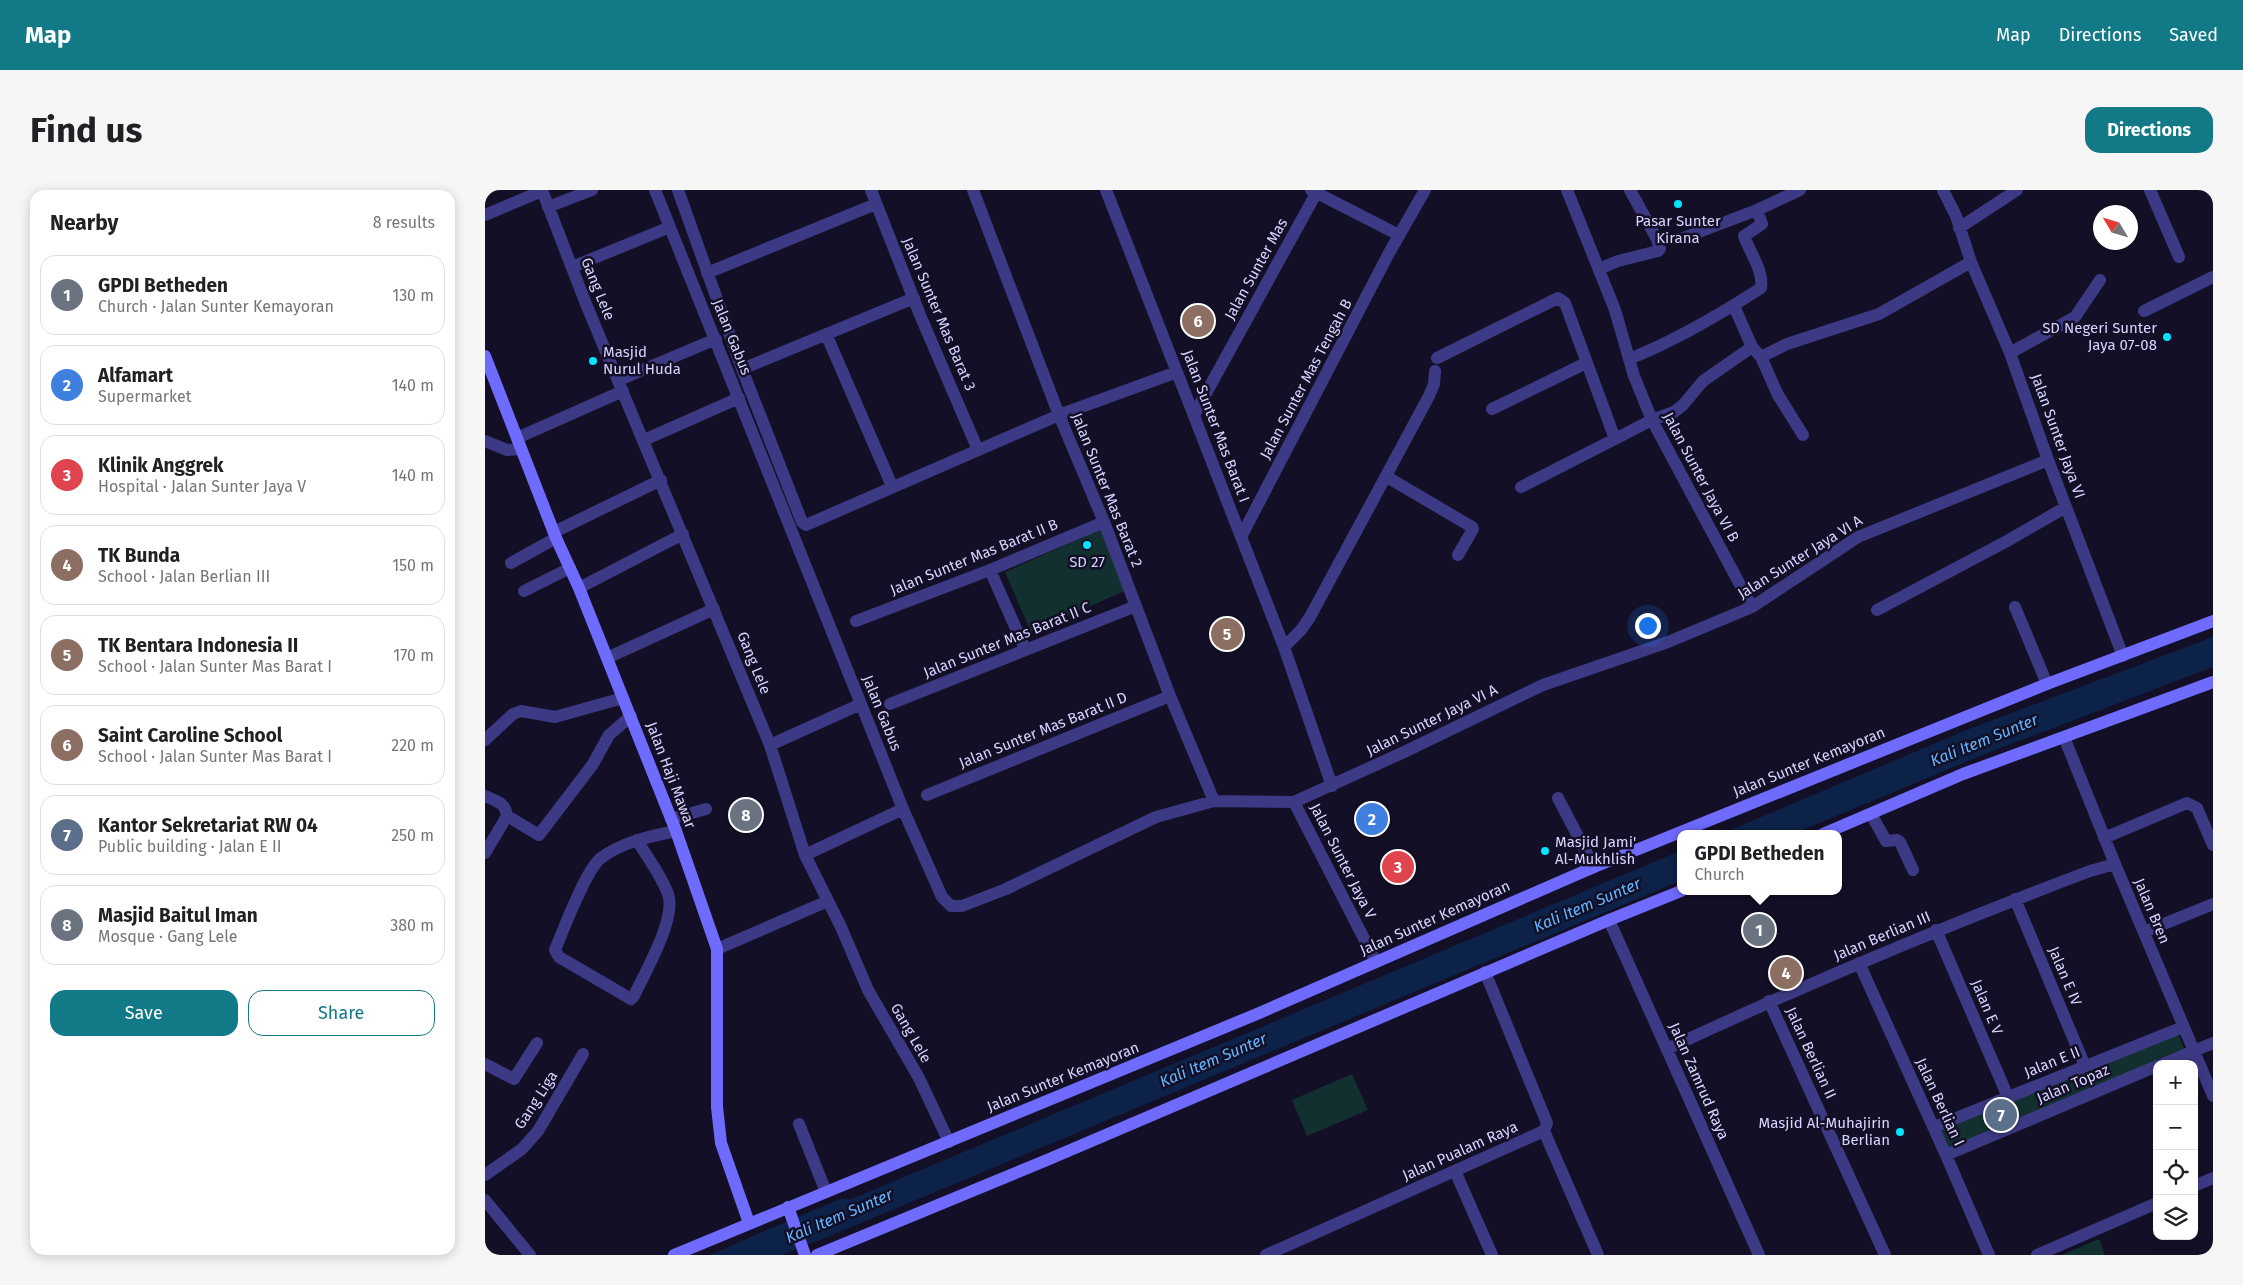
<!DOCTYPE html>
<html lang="en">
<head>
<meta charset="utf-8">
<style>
	body { margin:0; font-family:"Fira Sans",sans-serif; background:#f6f6f6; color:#202124 }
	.controls { position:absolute; right:15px; bottom:15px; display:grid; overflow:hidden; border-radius:10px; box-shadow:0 2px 12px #0003 }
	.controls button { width:45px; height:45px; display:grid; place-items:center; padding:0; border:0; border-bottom:1px solid #e0e0e0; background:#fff; color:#202124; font:25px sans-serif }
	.compass { position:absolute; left:1608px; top:15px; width:45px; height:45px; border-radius:50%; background:#fff; box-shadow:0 2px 12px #0003; rotate:308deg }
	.you { position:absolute; left:1162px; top:435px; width:18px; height:18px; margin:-12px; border:4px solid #fff; border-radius:50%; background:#1a73e8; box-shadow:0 0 0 8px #1a73e833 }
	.badge { display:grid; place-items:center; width:32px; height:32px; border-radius:50%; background:#127987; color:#fff; font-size:16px; font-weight:700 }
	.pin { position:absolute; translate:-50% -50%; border:2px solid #fff; box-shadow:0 1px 5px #0006 }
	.popup { position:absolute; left:1192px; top:640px; width:165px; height:65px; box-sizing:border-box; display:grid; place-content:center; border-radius:10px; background:#fff; filter:drop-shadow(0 1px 4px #0005); font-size:16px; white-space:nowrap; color:#757577 }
	.popup b { font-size:19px; color:#202124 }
	.popup::after { content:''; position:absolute; left:50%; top:100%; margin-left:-10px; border:10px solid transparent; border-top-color:#fff }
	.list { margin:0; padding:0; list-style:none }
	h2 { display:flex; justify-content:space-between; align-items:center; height:65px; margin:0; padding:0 20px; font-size:21px }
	h2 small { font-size:16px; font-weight:400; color:#757577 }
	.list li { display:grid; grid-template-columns:32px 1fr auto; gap:15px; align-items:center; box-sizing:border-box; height:80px; margin:0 10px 10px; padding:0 10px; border:1px solid #e0e0e0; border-radius:15px }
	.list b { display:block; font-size:19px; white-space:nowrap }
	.list p { margin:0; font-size:16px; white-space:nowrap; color:#757577 }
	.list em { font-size:16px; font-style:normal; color:#757577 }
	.actions { display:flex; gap:10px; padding:15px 20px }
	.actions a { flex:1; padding:11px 0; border:1px solid #127987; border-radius:15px; text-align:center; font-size:18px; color:#127987 }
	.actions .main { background:#127987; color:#fff }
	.icon { flex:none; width:28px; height:28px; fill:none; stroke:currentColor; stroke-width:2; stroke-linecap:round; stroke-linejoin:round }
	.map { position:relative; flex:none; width:1728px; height:1065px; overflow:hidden; border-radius:15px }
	header { display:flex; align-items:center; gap:30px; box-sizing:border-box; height:70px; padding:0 25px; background:#127987; color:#fff }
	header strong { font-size:24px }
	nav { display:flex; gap:28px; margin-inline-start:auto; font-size:18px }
	.intro { display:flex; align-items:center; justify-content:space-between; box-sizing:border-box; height:120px; padding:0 30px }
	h1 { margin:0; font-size:35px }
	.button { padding:12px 22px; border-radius:15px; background:#127987; color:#fff; font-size:18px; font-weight:700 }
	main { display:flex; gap:30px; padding:0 30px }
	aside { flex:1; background:#fff; border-radius:15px; box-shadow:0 2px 12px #0003 }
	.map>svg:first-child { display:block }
</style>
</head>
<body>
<header>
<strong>Map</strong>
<nav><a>Map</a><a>Directions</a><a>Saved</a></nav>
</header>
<div class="intro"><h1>Find us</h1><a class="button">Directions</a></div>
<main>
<aside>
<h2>Nearby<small>8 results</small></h2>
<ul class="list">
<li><span class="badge" style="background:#6b7280">1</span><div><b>GPDI Betheden</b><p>Church · Jalan Sunter Kemayoran</p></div><em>130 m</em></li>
<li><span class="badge" style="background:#3f7fe0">2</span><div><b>Alfamart</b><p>Supermarket</p></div><em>140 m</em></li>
<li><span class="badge" style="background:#e0444e">3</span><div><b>Klinik Anggrek</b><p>Hospital · Jalan Sunter Jaya V</p></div><em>140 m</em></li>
<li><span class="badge" style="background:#8d6e63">4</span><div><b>TK Bunda</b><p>School · Jalan Berlian III</p></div><em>150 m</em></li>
<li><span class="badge" style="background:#8d6e63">5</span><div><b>TK Bentara Indonesia II</b><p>School · Jalan Sunter Mas Barat I</p></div><em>170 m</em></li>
<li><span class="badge" style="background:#8d6e63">6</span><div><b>Saint Caroline School</b><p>School · Jalan Sunter Mas Barat I</p></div><em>220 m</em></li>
<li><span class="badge" style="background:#5c6f8a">7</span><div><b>Kantor Sekretariat RW 04</b><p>Public building · Jalan E II</p></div><em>250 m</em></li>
<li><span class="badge" style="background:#6b7280">8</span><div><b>Masjid Baitul Iman</b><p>Mosque · Gang Lele</p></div><em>380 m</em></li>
</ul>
<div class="actions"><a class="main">Save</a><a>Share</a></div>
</aside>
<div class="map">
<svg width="1728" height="1065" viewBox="0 0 1728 1065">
	<rect width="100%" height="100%" fill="#130f26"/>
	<path fill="#12302f" d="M 616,339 L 642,400 L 546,442 L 520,382 Z
		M 1692,842 L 1700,860 L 1462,961 L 1453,938 Z
		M 867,884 L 883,920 L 822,946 L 807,910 Z
		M 1614,1049 L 1620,1065 L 1577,1065 Z"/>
	<path fill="#0c2248" d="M 1728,447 L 1728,477 L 1495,566 L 1308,644 L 1236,644 L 1484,539 Z
		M 1195,661 L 1195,691 L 328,1053 L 319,1029 Z
		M 295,1035 L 299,1051 L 295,1060 L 283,1065 L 225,1065 Z"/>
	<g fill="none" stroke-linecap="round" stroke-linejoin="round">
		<path stroke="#0c2248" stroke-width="29" d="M 260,1065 L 359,1023"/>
		<path stroke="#3d3a85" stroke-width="12" d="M 57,0 L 101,114 L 285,555 L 320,665 L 356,737 L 383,800 L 434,888 L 464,952
			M 170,0 L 418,619 L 457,707 L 466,716 L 477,716 L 521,699 L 671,627 L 729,611 L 809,612 L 917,563 L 1058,495 L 1183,452 L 1267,417 L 1373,347 L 1563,270
			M 193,0 L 257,179 L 317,332 L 321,335 L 574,225 L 692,182
			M 386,0 L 435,125 L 493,260
			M 488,0 L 574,225 L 619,332 L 685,506 L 729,611
			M 621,0 L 799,457 L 847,596
			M 826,0 L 914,45
			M 1082,0 L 1130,120 L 1149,186 L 1167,230 L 1267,417
			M 1458,0 L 1471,26 L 1486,72 L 1525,163 L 1563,270 L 1638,466
			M 1665,0 L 1694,67
			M 63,17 L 107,0
			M 0,25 L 57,1
			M 1474,38 L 1532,0
			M 1198,48 L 1272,20
			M 87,77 L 185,37
			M 1114,79 L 1133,71 L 1173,61 L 1175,59 L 1172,49 L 1145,0
			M 222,83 L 391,14
			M 1249,116 L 1267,157 L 1276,167 L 1293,205 L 1318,245
			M 1659,121 L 1728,87
			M 341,144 L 407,296
			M 1525,163 L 1590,127 L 1615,90
			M 1276,167 L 1302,154 L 1394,124 L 1486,72
			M 952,168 L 1073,108 L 1080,113 L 1130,249
			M 1144,169 C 1190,151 1234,125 1276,98 C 1279,81 1264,61 1259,46 L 1277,34 L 1272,20 L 1315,0
			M 257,179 L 429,108
			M 134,190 L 231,149
			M 1007,219 L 1101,173
			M 709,225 L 833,0
			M 32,248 L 138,201
			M 159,250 L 254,208
			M 0,251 L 22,260 L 36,259
			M 902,287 L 987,337 L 988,339 L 973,365
			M 1036,297 L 1167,230 L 1189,222 L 1198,215 L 1218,191 L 1267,157
			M 69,342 L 176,290
			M 756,347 L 904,63 L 940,0
			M 26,373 L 71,348
			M 505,380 L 540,459
			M 94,398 L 198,344
			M 39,401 L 85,378
			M 1530,417 L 1562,494
			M 1392,420 L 1522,351 L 1581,317
			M 371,431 L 505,380 L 619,332
			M 799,457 L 816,440 L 825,427 L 944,206 L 949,194 L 950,181
			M 122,468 L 229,419
			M 405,514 L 651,416
			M 1579,547 L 1630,674 L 1728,906
			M 0,550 L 28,524 L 36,521 L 70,527 L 138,508
			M 285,555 L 376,514
			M 442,605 L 685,506
			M 0,606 C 11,611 21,613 22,626
			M 1073,608 L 1109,677
			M 809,612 L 891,772
			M 1386,624 L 1401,651 L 1412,650 L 1415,652 L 1428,680
			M 186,629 L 221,619
			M 1619,648 L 1702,613 L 1712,618 L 1728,655
			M 152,650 C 162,667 176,685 183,704 C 192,728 160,782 149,806 L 146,809 L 74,767 L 70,760 C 78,740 102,678 116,668 C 137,652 166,646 191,641
			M 0,663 L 22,626 L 54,645 L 108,574 L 124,545 L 146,526
			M 320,665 L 418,619
			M 1530,709 L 1600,876
			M 1124,730 L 1274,1065
			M 1451,740 L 1523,907
			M 1659,742 L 1728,714
			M 232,759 L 343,711
			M 1374,773 L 1461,965 L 1504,1065
			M 1000,782 L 1062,933 L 1059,941
			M 1284,811 L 1400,1065
			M 1182,859 C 1321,794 1462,735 1605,681 L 1630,674
			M 0,874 L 29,889 L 52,853
			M 1678,874 L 1728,853
			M 314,934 L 341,1002
			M 1449,937 L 1698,837
			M 1059,941 L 1113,1065
			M 1461,965 L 1672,876
			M 970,981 L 1007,1065
			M 0,985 L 37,959 L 53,941 L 98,864
			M 1709,996 L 1728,988
			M 0,1010 L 45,1065
			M 781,1065 L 1059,941
			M 1552,1065 L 1672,1013"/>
		<path stroke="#6f6bff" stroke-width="12" d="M 0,166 L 71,348 L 94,398 L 191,641 L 232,759 L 232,917 L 236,953 L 264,1033
			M 1338,644 L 1478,584 L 1728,492
			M 303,1017 L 320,1065
			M 189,1065 L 772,824 L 1109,677 L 1562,494 L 1728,431
			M 332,1065 L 562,970 L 1124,730 L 1196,701"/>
	</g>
	<g fill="#00e5ff" stroke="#130f26" stroke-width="2">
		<circle cx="1193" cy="14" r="5"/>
		<circle cx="1682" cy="147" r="5"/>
		<circle cx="108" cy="171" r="5"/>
		<circle cx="602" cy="355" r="5"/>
		<circle cx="1060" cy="661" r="5"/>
		<circle cx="1415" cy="942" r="5"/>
	</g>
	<g text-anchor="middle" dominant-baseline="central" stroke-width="5" stroke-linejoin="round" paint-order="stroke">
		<g font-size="15" fill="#d9d4ff" stroke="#130f26">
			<text x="1193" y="31">Pasar Sunter<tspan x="1193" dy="17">Kirana</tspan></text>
			<text x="1672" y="138" text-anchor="end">SD Negeri Sunter<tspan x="1672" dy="17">Jaya 07-08</tspan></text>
			<text x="118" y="162" text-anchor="start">Masjid<tspan x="118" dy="17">Nurul Huda</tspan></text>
			<text x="602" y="372">SD 27</text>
			<text x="1070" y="652" text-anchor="start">Masjid Jami'<tspan x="1070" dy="17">Al-Mukhlish</tspan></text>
			<text x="1405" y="933" text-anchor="end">Masjid Al-Muhajirin<tspan x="1405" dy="17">Berlian</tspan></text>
		</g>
		<g font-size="15" fill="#d9d4ff" stroke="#130f26">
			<text transform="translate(771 79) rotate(-61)">Jalan Sunter Mas</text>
			<text transform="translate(113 99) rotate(68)">Gang Lele</text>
			<text transform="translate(454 124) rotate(67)">Jalan Sunter Mas Barat 3</text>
			<text transform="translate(247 147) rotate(68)">Jalan Gabus</text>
			<text transform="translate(821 189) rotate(-62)">Jalan Sunter Mas Tengah B</text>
			<text transform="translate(731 236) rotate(69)">Jalan Sunter Mas Barat I</text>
			<text transform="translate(1573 246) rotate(70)">Jalan Sunter Jaya VI</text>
			<text transform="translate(1216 287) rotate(62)">Jalan Sunter Jaya VI B</text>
			<text transform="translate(622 300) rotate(68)">Jalan Sunter Mas Barat 2</text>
			<text transform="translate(489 367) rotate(-22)">Jalan Sunter Mas Barat II B</text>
			<text transform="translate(1315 367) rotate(-32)">Jalan Sunter Jaya VI A</text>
			<text transform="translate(522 450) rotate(-22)">Jalan Sunter Mas Barat II C</text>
			<text transform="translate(269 473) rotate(68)">Gang Lele</text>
			<text transform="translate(397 523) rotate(68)">Jalan Gabus</text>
			<text transform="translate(947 530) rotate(-26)">Jalan Sunter Jaya VI A</text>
			<text transform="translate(558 540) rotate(-22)">Jalan Sunter Mas Barat II D</text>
			<text transform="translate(1324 572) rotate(-22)">Jalan Sunter Kemayoran</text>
			<text transform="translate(186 585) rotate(69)">Jalan Haji Mawar</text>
			<text transform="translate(858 671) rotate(63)">Jalan Sunter Jaya V</text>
			<text transform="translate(1667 721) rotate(67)">Jalan Bren</text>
			<text transform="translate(950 728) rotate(-24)">Jalan Sunter Kemayoran</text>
			<text transform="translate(1397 746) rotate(-23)">Jalan Berlian III</text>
			<text transform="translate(1580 786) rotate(67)">Jalan E IV</text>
			<text transform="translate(1502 817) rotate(67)">Jalan E V</text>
			<text transform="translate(426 843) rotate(60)">Gang Lele</text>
			<text transform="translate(1326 863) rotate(65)">Jalan Berlian II</text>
			<text transform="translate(1567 872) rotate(-22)">Jalan E II</text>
			<text transform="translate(578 887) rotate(-22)">Jalan Sunter Kemayoran</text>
			<text transform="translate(1214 891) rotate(66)">Jalan Zamrud Raya</text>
			<text transform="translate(1588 894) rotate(-23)">Jalan Topaz</text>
			<text transform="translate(51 910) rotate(-57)">Gang Liga</text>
			<text transform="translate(1455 912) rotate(65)">Jalan Berlian I</text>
			<text transform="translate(975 961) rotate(-24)">Jalan Pualam Raya</text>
		</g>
		<g font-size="16" font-style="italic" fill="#62b6ff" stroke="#130f26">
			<text transform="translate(1499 550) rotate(-22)">Kali Item Sunter</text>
			<text transform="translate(1102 715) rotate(-23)">Kali Item Sunter</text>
			<text transform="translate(728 870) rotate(-23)">Kali Item Sunter</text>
			<text transform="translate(354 1026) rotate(-23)">Kali Item Sunter</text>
		</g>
	</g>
</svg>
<div class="controls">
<button>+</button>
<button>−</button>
<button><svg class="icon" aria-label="locate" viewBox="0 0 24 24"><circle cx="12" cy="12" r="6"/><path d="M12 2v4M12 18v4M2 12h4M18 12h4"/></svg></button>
<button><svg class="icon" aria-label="layers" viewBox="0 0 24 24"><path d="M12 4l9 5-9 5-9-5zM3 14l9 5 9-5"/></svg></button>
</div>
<svg class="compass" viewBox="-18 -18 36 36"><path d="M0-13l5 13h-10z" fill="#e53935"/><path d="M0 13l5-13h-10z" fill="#757577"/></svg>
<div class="you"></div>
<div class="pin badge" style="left:1274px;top:740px;background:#6b7280">1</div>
<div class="popup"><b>GPDI Betheden</b>Church</div>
<div class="pin badge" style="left:887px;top:629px;background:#3f7fe0">2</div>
<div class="pin badge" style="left:913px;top:677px;background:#e0444e">3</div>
<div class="pin badge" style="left:1301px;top:783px;background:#8d6e63">4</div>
<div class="pin badge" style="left:742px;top:444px;background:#8d6e63">5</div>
<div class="pin badge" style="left:713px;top:131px;background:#8d6e63">6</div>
<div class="pin badge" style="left:1516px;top:925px;background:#5c6f8a">7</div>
<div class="pin badge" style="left:261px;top:625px;background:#6b7280">8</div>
</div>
</main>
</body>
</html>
